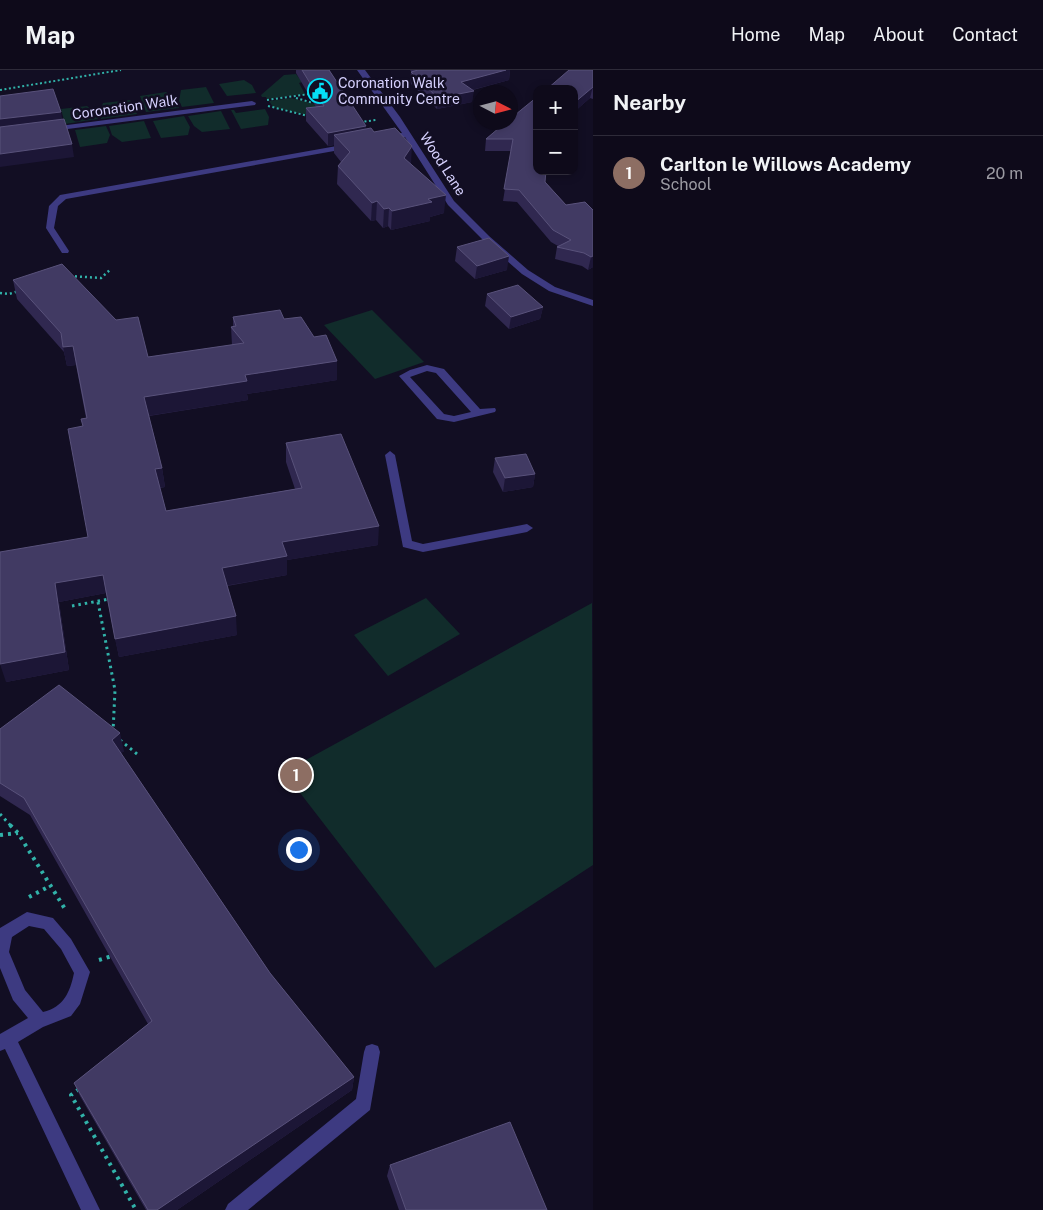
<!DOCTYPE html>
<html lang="en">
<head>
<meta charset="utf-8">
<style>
	body { margin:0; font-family:"Public Sans",sans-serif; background:#1c1827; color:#f1f3f6 }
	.controls { position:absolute; right:15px; top:15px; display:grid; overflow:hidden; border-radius:10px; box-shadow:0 2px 8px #0003 }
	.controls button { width:45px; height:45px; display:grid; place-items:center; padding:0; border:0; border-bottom:1px solid #2e2b39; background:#0e0a1a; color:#f1f3f6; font:25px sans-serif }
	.compass { position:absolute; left:473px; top:15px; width:45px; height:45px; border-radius:50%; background:#0e0a1a; box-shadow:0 2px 8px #0003; rotate:96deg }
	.you { position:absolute; left:298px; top:779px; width:18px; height:18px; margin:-12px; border:4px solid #fff; border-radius:50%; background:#1a73e8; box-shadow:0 0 0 8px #1a73e833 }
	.badge { display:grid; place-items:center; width:32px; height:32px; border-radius:50%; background:#ea580c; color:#fff; font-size:16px; font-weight:700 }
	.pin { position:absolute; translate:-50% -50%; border:2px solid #fff; box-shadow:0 1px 5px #0006 }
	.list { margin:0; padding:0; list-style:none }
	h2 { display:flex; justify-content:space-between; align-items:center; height:65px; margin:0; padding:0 20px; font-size:21px }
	h2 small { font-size:16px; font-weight:400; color:#9b9aa2 }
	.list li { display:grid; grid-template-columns:32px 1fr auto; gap:15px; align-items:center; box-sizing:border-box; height:75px; padding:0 20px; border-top:1px solid #2e2b39 }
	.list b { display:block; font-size:19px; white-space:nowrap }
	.list p { margin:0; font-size:16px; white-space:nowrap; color:#9b9aa2 }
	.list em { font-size:16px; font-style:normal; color:#9b9aa2 }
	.map { position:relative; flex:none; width:593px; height:1140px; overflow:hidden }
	header { display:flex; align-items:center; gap:30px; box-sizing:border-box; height:70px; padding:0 25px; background:#0e0a1a; border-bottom:1px solid #2e2b39 }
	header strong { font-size:24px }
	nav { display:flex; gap:28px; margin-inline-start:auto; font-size:18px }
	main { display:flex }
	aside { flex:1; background:#0e0a1a }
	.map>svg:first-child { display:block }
</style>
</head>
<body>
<header>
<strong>Map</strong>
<nav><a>Home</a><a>Map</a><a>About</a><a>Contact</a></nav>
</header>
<main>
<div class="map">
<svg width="593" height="1140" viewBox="0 0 593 1140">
	<rect width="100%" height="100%" fill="#120e23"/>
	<path fill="#112c2b" d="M 296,4 L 302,12 L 299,13 L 305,24 L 267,29 L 266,27 L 262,27 L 261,25 L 284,5 Z
		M 244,10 L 252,15 L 256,23 L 227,26 L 219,14 Z
		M 206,17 L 214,33 L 182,37 L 179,31 L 181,20 Z
		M 166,22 L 176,31 L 179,38 L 146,42 L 140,26 Z
		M 291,28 L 315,34 L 324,49 L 273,37 L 269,31 Z
		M 130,30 L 137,44 L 101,49 L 99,43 L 103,33 Z
		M 87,36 L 96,43 L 98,49 L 65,54 L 61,39 Z
		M 265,39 L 269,47 L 268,55 L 241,59 L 231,40 L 234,40 L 236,43 Z
		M 221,41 L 230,59 L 202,62 L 194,56 L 188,46 Z
		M 184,46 L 190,57 L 188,65 L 161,68 L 153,51 Z
		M 144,51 L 151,68 L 122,72 L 112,65 L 109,56 Z
		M 106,56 L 110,65 L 107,73 L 80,77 L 75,60 Z
		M 372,240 L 424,292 L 375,309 L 324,255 Z
		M 426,528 L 460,564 L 388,606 L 354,565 Z
		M 592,533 L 593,795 L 435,898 L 284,702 Z"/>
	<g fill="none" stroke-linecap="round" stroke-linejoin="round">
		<path stroke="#31b2a9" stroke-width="2" stroke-dasharray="2 2.5" stroke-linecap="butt" d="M 0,20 L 121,0
			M 296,28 L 313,33
			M 267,30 L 309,24
			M 268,36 L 308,46
			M 360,52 L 376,50"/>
		<path stroke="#31b2a9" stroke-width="2.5" stroke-dasharray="2 3" stroke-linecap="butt" d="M 70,206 L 101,208 L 111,199
			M 0,223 L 9,224 L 19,221"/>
		<path stroke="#31b2a9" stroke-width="3" stroke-dasharray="2.5 4" stroke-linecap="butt" d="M 98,532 L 115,620 L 113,662
			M 72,536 L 109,529
			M 120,670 L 137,684
			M 0,744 L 11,756"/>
		<path stroke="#31b2a9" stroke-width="4" stroke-dasharray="3 5" stroke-linecap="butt" d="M 10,755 L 18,763 L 65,839
			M 0,765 L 18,763
			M 29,827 L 50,816
			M 99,890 L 112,886
			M 79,1019 L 71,1025 L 136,1140"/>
		<path fill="#3d3a81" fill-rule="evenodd" d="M 357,0 L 365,0 L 400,47 L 454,131 L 489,166 L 528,200 L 555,217 L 593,230 L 593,236 L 549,221 L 522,204 L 483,170 L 448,135 L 405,67 L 382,70 L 382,66 L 402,63 Z
			M 252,31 L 256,33 L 255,35 L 52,61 L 48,59 L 52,57 Z
			M 348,74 L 352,76 L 351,78 L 66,129 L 58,136 L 54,158 L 69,181 L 68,183 L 62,183 L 46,158 L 49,136 L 60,125 Z
			M 427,295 L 444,299 L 480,339 L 495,338 L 496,340 L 495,342 L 454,352 L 437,349 L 399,306 L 410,300 ZM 427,301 L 436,303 L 471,342 L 454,346 L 444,344 L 410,307 Z
			M 390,381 L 395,385 L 412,471 L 423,474 L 527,454 L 533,458 L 527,462 L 423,482 L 403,477 L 385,385 Z
			M 27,842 L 53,848 L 71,869 L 90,902 L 80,934 L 71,946 L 43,957 L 18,972 L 100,1140 L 81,1140 L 5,979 L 0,981 L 0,964 L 28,948 L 13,930 L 0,898 L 0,858 ZM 29,856 L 44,859 L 61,879 L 74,903 C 70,922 64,937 43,942 L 25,920 L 9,882 L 12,867 Z
			M 372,974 L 378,976 L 380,982 L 370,1040 L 248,1140 L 225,1140 L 228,1134 L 356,1029 L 364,982 L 366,976 Z"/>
	</g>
	<path fill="#302850" d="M 296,0 L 329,0 L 366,59 L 374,62 L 411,94 L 444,143 L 430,147 L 430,151 L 391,160 L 388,156 L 383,158 L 376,150 L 371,151 L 337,114 L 338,96 L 341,92 L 334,83 L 334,75 L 328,76 L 306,51 L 306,38 L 316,37 L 296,3 Z
		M 410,0 L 510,0 L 509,10 L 473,20 L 472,32 L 437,39 L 410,13 L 411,2 L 412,2 Z
		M 593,0 L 593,29 L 590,28 L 574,42 L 574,19 Z
		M 506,52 L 545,112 L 566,135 L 585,132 L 593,197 L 588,200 L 582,196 L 555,189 L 557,177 L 558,176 L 551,172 L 517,132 L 503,131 L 511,81 L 485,81 L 486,69 Z
		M 457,177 L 507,200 L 475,209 L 455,191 Z
		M 13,210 L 148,287 L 232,275 L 231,257 L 233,256 L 233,247 L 284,249 L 314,267 L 337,291 L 337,310 L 247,324 L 248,330 L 149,346 L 162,398 L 165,417 L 160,418 L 166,441 L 295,419 L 286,392 L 286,373 L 378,475 L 287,490 L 287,505 L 227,516 L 237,565 L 119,587 L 106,523 L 59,532 L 69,600 L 6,612 L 88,467 L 83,356 L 86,348 L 76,295 L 67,296 L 64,282 L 17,229 Z
		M 487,224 L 543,237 L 540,249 L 509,259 L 485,236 Z
		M 495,388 L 535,404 L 533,417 L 503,422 L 493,402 Z
		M 0,659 L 124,681 L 121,683 L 270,903 L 354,1007 L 352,1020 L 177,1140 L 146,1140 L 80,1026 L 74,1013 L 148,954 L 30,745 L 0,726 Z
		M 390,1095 L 547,1140 L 399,1140 L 387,1106 Z"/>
	<path fill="#1c1636" d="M 506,0 L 510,0 L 509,10 L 460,23 L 461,12 Z
		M 593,16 L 590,28 L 574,42 L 574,33 Z
		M 474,21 L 472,32 L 437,39 L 438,28 Z
		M 61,42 L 63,54 L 0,62 L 0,49 Z
		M 366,56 L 365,68 L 334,65 L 334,75 L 328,76 L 328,63 Z
		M 72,74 L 74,87 L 0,97 L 0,84 Z
		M 412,76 L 411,94 L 404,88 Z
		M 446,125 L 444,143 L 430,147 L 430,151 L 391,160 L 392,141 L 428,129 Z
		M 377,131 L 376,150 L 371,151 L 372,133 Z
		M 389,138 L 388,156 L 383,158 L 384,139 Z
		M 509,186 L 507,200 L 475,209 L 477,196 Z
		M 593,186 L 593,197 L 588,200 L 591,187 Z
		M 543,237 L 540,249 L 509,259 L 511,247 Z
		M 73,276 L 76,295 L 67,296 L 63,277 Z
		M 337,291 L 337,310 L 247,324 L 248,330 L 147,346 L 144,327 L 245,305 Z
		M 162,398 L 165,417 L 157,418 L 155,399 Z
		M 535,404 L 533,417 L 503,422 L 505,408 Z
		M 379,456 L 378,475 L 287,490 L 287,505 L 224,516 L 222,498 L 282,472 Z
		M 103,505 L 106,523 L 59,532 L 69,600 L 6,612 L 0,594 L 55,513 Z
		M 236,546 L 237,565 L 119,587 L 115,569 Z
		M 120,663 L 124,681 L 116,688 L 112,670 Z
		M 354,1007 L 352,1020 L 177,1140 L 157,1140 Z"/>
	<path fill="#413a63" stroke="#59527b" d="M 302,0 L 329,0 L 366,56 L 328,63 L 306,38 L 324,36 Z
		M 418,0 L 506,0 L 461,12 L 474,21 L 438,28 L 411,2 Z
		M 569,0 L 593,0 L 593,17 L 574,33 L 574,19 L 547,19 Z
		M 53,19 L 61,42 L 0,49 L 0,26 Z
		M 537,27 L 537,101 L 546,101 L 545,112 L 566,135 L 585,132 L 593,140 L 593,186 L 591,187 L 584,183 L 557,177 L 571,170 L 553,160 L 519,120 L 504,119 L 513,69 L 486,69 L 506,52 L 510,52 L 510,49 Z
		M 64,49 L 72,74 L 0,84 L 0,57 Z
		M 371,58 L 374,62 L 395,58 L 412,76 L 404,88 L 446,125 L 428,129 L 432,132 L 392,141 L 389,138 L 384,139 L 377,131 L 372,133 L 338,96 L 350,82 L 334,65 Z
		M 489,168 L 509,186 L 477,196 L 457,177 Z
		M 62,194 L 116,250 L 138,247 L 148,287 L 244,273 L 231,257 L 236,256 L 233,247 L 280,240 L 284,249 L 301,247 L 314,267 L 326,265 L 337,291 L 245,305 L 247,311 L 144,327 L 162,398 L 155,399 L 166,441 L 302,418 L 286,373 L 341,364 L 379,456 L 282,472 L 287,486 L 222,498 L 236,546 L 115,569 L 103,505 L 55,513 L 65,582 L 0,594 L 0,482 L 88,467 L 68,359 L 83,356 L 81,349 L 87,348 L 73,276 L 63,277 L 61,263 L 13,210 Z
		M 518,215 L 543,237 L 511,247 L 487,224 Z
		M 526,384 L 535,404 L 505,408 L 495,388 Z
		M 59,615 L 120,663 L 112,670 L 270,903 L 354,1007 L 157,1140 L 148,1140 L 74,1013 L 152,951 L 24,728 L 0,713 L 0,659 Z
		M 510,1052 L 547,1140 L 406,1140 L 390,1095 Z"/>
	<defs>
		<symbol id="civic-ring" viewBox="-11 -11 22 22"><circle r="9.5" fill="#120e23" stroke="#05dff6" stroke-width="1.5"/><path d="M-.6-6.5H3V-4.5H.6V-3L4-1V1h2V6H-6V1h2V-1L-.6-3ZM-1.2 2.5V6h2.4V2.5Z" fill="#05dff6"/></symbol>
	</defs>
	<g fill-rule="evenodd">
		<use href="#civic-ring" x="306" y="7" width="28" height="28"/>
	</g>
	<g text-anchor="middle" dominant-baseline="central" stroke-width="5" stroke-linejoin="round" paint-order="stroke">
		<g font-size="14" fill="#d6d1fe" stroke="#120e23" text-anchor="start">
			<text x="338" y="13">Coronation Walk<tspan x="338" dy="16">Community Centre</tspan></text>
		</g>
		<g font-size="14" fill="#d6d1fe" stroke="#120e23">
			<text transform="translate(125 37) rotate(-8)">Coronation Walk</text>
			<text transform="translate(443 94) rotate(57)">Wood Lane</text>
		</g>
	</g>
</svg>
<div class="controls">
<button>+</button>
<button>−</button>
</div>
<svg class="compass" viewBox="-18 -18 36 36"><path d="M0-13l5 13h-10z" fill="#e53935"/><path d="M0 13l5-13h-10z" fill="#9b9aa2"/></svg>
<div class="you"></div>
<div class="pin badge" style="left:296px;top:705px;background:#8d6e63">1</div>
</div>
<aside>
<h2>Nearby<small></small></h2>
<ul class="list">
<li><span class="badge" style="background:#8d6e63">1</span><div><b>Carlton le Willows Academy</b><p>School</p></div><em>20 m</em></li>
</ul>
</aside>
</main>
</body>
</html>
